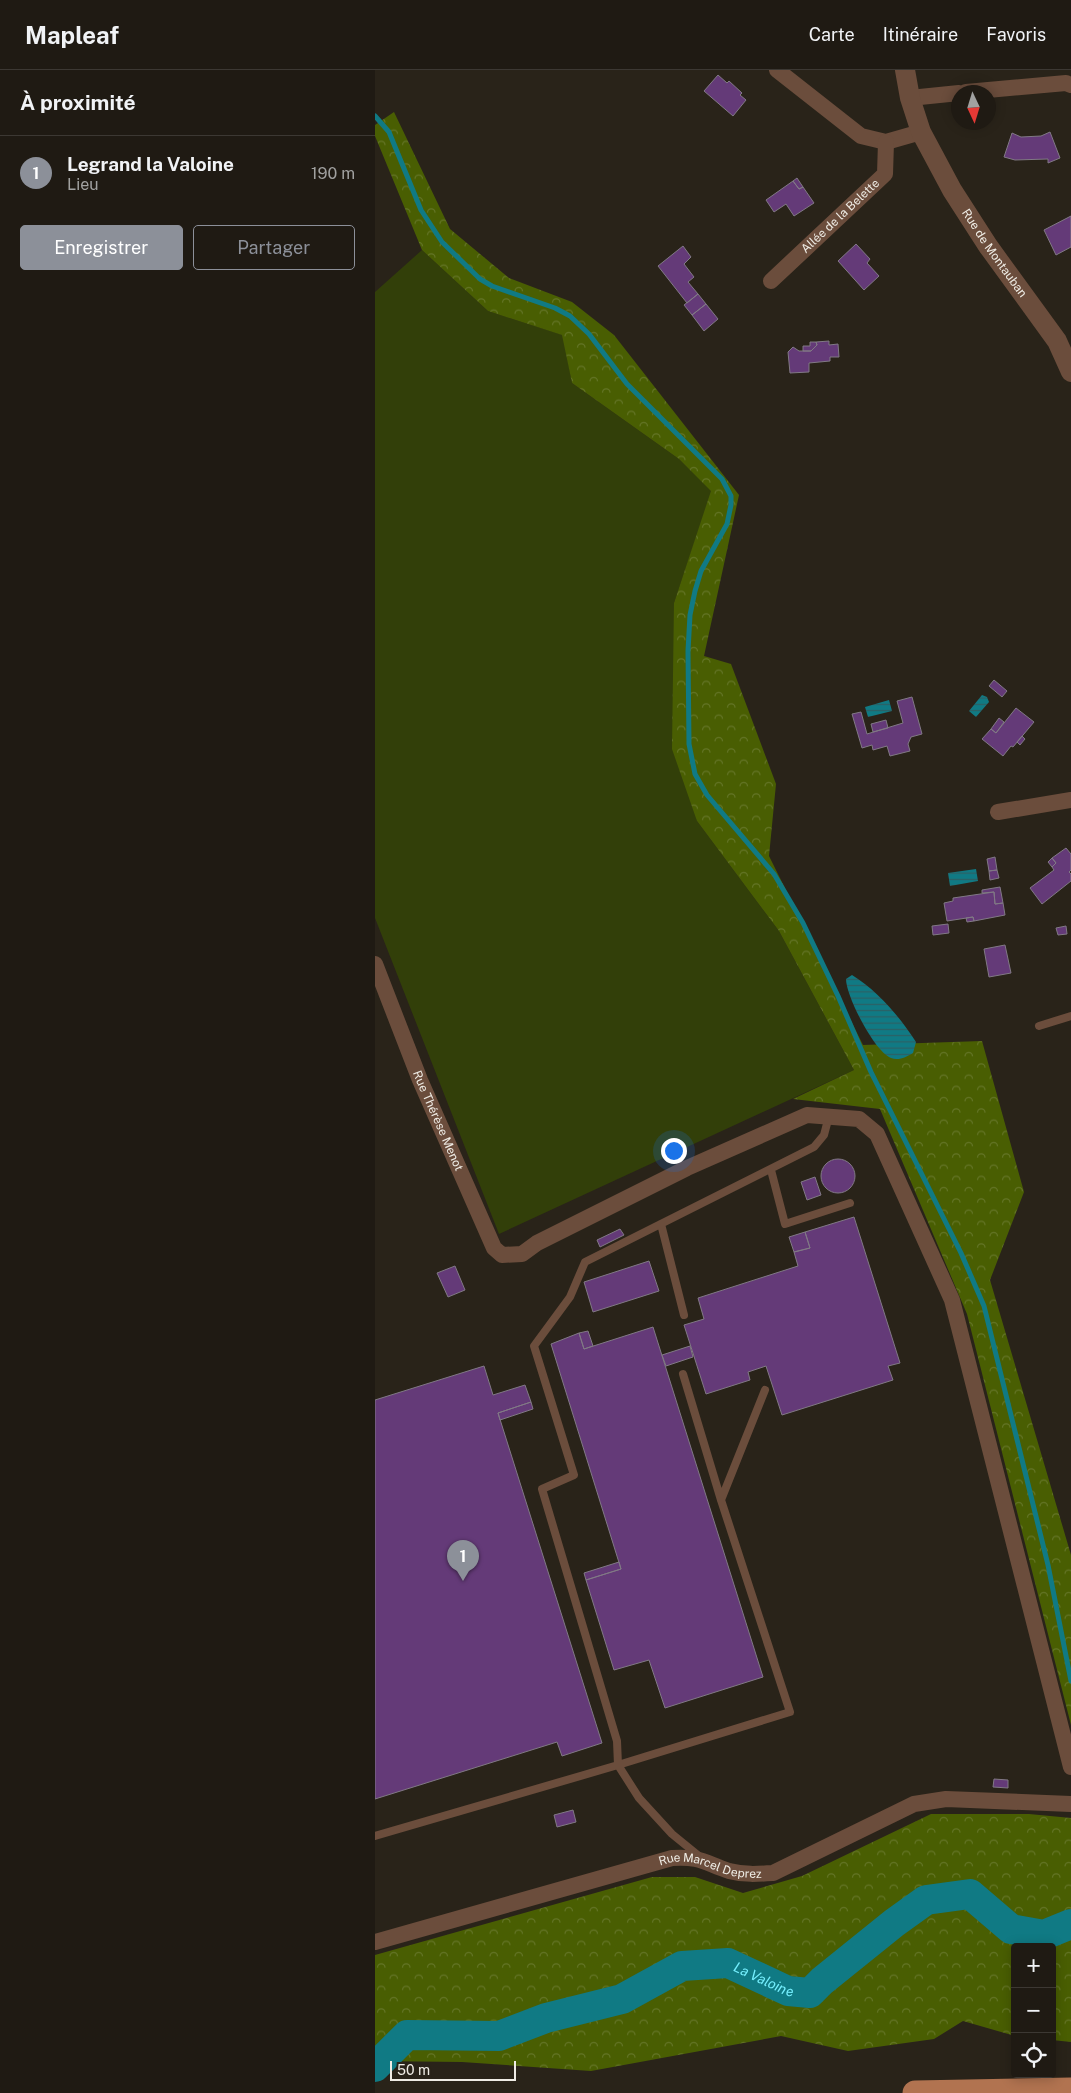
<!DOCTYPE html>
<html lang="fr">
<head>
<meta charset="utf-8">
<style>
	body { margin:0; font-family:"Public Sans",sans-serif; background:#27231c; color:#f1f3f6 }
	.controls { position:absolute; right:15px; bottom:15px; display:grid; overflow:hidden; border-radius:5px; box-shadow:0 2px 12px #0003 }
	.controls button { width:45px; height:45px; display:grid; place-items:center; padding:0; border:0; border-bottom:1px solid #3c3833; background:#1f1a13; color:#f1f3f6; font:25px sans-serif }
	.compass { position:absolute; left:576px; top:15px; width:45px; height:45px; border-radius:50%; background:#1f1a13; box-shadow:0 2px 12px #0003; rotate:176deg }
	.scale { position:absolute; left:15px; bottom:12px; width:126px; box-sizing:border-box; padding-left:5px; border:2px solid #efece5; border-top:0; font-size:14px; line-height:18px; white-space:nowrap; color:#efece5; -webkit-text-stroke:4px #292319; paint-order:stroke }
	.you { position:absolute; left:298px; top:1080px; width:18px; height:18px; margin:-12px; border:4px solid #fff; border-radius:50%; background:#1a73e8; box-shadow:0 0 0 8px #1a73e833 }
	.badge { display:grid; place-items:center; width:32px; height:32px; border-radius:50%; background:#8c9099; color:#fff; font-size:16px; font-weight:700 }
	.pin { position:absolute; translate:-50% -41px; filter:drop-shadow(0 1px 2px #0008) }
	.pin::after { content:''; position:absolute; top:26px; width:18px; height:15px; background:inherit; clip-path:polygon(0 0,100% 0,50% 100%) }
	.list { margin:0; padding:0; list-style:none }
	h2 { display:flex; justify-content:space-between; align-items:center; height:65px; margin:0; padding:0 20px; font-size:21px }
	h2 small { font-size:16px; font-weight:400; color:#a1a1a0 }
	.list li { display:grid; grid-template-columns:32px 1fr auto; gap:15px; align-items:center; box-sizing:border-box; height:75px; padding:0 20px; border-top:1px solid #3c3833 }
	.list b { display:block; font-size:19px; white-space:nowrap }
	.list p { margin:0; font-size:16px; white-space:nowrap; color:#a1a1a0 }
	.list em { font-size:16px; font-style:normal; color:#a1a1a0 }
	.actions { display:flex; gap:10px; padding:15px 20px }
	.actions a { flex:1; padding:11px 0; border:1px solid #8c9099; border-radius:5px; text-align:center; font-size:18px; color:#8c9099 }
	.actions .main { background:#8c9099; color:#fff }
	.icon { flex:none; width:28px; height:28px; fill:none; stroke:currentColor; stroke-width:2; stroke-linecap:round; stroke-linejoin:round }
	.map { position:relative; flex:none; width:696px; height:2023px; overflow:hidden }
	header { display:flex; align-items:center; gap:30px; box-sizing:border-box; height:70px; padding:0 25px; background:#1f1a13; border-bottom:1px solid #3c3833 }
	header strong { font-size:24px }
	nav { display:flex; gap:28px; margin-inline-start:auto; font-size:18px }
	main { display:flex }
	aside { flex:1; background:#1f1a13 }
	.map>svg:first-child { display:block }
</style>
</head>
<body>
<header>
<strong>Mapleaf</strong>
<nav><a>Carte</a><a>Itinéraire</a><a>Favoris</a></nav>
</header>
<main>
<aside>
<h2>À proximité<small></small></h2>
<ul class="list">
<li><span class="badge">1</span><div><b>Legrand la Valoine</b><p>Lieu</p></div><em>190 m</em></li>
</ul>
<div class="actions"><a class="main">Enregistrer</a><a>Partager</a></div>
</aside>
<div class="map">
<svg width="696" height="2023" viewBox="0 0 696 2023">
	<defs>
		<pattern id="forest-crowns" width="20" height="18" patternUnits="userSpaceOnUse" patternTransform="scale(1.25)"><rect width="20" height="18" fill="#495e02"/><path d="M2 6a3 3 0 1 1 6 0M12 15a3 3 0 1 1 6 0" fill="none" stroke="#647527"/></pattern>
		<pattern id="water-rules" width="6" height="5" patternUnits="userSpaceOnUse" patternTransform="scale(1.25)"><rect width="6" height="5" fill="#107a84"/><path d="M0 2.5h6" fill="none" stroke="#2c6064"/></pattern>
	</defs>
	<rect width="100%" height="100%" fill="#292319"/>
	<path fill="#323f09" d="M 47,180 L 113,241 L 188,265 L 197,313 L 304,389 L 337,421 L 299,533 L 322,751 L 404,861 L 479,1000 L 124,1164 L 0,848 L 0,222 Z"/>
	<path fill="url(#forest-crowns)" d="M 19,42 L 75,159 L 134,208 L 197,232 L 239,265 L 364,425 L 329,586 L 356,594 L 401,714 L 394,786 L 488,975 L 607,971 L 649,1122 L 615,1210 L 696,1485 L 696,1655 L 592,1244 L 505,1039 L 418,1029 L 479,1000 L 404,861 L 322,751 L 297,679 L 299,533 L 336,421 L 304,389 L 197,313 L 187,265 L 113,241 L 47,180 L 0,66 L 0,55 Z
		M 556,1744 L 654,1744 L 696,1748 L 696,1972 L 677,1970 L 677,1877 L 640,1877 L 640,1966 L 588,1951 L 559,1969 L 473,1981 L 406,1966 L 216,2001 L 87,1992 L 0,1991 L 0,1885 L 277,1807 L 320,1807 L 368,1823 L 427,1806 Z"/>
	<path fill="url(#water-rules)" d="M 607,625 L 612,627 L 614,632 L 601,647 L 594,641 Z
		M 514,630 L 517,641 L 493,647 L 490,637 Z
		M 601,799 L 603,811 L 575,816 L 573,803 Z
		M 477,905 C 504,922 524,946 541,972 L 538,983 C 531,987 524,991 516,988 C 499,981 471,926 471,909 Z"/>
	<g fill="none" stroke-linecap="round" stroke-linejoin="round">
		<path stroke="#107a84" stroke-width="5" d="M 0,46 L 14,62 L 46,140 L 67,172 L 105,209 L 117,216 L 180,238 L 195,246 L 214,264 L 252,314 L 347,409 L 356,426 L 356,435 L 352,454 L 326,501 L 320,521 L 315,545 L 313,581 L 314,674 L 320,704 L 332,725 L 399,804 L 428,853 L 463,926 L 496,1002 L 586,1183 L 609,1236 L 673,1495 L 696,1611"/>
		<path stroke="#107a84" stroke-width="30" id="s1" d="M 0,1997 L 32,1965 L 124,1966 L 171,1948 L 247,1929 L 307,1896 L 353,1893 L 413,1921 L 435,1923 L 447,1911 L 519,1853 L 551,1830 L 595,1824 L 636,1859 L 669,1865 L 696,1854"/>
	</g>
	<path fill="#643a78" stroke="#817985" d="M 343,5 L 352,13 L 354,11 L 367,23 L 365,25 L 371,30 L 358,46 L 329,21 Z
		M 675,62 L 685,88 L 673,93 L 673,89 L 640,90 L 629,87 L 637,63 L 646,67 L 666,66 Z
		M 422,108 L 428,117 L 424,119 L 418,111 Z
		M 418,111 L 424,119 L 428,117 L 439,133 L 419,146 L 411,134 L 399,142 L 391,130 Z
		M 696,146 L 696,177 L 681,185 L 669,160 Z
		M 481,174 L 495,189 L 492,193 L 504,206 L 489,220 L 463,191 Z
		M 308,176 L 316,187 L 309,194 L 319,207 L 313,212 L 323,224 L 312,233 L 283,196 Z
		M 323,224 L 331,234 L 317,245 L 309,235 Z
		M 331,234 L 343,249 L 329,261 L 317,245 Z
		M 454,271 L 454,275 L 463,274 L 464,287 L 455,287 L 455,291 L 434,293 L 434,302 L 415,303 L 413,282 L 418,277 L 424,281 L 436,281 L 442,275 L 441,272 Z
		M 435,272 L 441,272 L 442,275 L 436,281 L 428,281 L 428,276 L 435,276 Z
		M 619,610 L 632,621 L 627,627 L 614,616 Z
		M 537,627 L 547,664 L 536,667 L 533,674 L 535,681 L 515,686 L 512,676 L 498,680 L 497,675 L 487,678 L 477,644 L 486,642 L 492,664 L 528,653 L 522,631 Z
		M 641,638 L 659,652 L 638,677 L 636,676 L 628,686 L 607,669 L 616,659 L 621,663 Z
		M 624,648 L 629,652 L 621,663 L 616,659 Z
		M 511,650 L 513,658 L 498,662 L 496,654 Z
		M 647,666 L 650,669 L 645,675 L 642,672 Z
		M 691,778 L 696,784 L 696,800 L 694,802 L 696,804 L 696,811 L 667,834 L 655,818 L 679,800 L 677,797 L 681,793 L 677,788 Z
		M 620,787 L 622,800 L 614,801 L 612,789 Z
		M 677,788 L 681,793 L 677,797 L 673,792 Z
		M 622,800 L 624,808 L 615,810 L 614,801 Z
		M 625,817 L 628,833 L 620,834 L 619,822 L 607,823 L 607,820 Z
		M 619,822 L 620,834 L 628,833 L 630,845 L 599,851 L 598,847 L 572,851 L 569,833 L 578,831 L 578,828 Z
		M 598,847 L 599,851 L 592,852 L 591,848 Z
		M 573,854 L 574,863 L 558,865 L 557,856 Z
		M 691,856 L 692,864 L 683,865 L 681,858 Z
		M 630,875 L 636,903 L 614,907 L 609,879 Z
		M446 1106a17 17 0 1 1 34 0a17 17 0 1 1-34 0Z
		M 440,1107 L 446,1125 L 432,1130 L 426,1112 Z
		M 479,1147 L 525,1293 L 513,1296 L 518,1310 L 407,1345 L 391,1296 L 373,1302 L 375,1310 L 331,1324 L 309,1255 L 329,1249 L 323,1228 L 423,1196 L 419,1182 L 435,1178 L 430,1162 Z
		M 245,1159 L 249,1165 L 225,1177 L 222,1170 Z
		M 430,1162 L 435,1178 L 419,1182 L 414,1167 Z
		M 274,1191 L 284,1221 L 218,1242 L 209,1212 Z
		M 80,1196 L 90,1220 L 73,1227 L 62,1203 Z
		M 278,1257 L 388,1607 L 290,1638 L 274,1590 L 239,1600 L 211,1510 L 246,1499 L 176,1274 L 204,1263 L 209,1279 Z
		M 213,1261 L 218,1276 L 209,1279 L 204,1263 Z
		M 315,1276 L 318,1287 L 291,1296 L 287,1285 Z
		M 109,1296 L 118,1325 L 150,1315 L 156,1332 L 123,1343 L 227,1673 L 187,1686 L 182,1672 L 0,1729 L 0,1330 Z
		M 156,1332 L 158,1339 L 125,1350 L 123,1343 Z
		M 244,1492 L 246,1499 L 211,1510 L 209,1503 Z
		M 619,1709 L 633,1710 L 633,1718 L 618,1717 Z
		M 198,1740 L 201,1752 L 182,1757 L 179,1745 Z"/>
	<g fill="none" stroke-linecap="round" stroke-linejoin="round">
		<path stroke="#6b4d3c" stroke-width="8" d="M 664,956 L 696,946
			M 396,1100 L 410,1154 L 475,1133
			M 286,1154 L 309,1245
			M 308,1304 L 346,1430 L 415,1642 L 243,1695 L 242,1671 L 167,1419 L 199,1405 L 159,1276 L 195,1227 L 210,1192 L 439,1077 L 449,1065 L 454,1046
			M 346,1430 L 390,1320
			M 0,1766 L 243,1695 L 264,1728 L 297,1764 L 324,1786"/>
		<g stroke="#6b4d3c" stroke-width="16">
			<path d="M 402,0 L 486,66 L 511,72 L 546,62"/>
			<path d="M 591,22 L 691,13 L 696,15"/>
			<path d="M 535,28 L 584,23"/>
			<path id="s2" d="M 396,211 L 510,104 L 511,72"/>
			<path d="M 623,742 L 696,730"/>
			<path id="s3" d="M 0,894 L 45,1010 L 119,1178 L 127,1185 L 147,1184 L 162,1173 L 312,1098 L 432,1045 L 484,1049 L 502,1064 L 577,1230 L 696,1697"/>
			<path id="s4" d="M 0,1872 L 297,1788 C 325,1786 330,1793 354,1801 C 369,1805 383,1804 398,1803 L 539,1734 L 571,1729 L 696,1734"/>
		</g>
		<path stroke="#6b4d3c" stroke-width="20" id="s5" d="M 530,0 L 535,28 L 546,62 L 577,120 L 613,176 L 682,271 L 696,302"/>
		<path stroke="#b17350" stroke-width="25" d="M 540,2023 L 696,2020"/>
	</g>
	<g text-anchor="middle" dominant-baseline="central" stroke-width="4" stroke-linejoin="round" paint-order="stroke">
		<g font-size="12" fill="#efece5" stroke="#292319">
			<text stroke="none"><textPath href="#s2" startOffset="95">Allée de la Belette</textPath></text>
			<text stroke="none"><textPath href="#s5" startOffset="206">Rue de Montauban</textPath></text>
			<text stroke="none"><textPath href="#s3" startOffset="169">Rue Thérèse Menot</textPath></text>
			<text stroke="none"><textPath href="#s4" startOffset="348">Rue Marcel Deprez</textPath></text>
		</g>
		<g font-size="14" font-style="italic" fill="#75effe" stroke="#292319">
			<text stroke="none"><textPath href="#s1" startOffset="420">La Valoine</textPath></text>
		</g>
	</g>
</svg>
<div class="controls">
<button>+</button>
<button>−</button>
<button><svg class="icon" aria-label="locate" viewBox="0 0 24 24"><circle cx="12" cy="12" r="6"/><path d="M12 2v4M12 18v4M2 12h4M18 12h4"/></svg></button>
</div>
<svg class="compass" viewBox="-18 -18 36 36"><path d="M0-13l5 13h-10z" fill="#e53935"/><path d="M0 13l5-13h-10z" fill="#a1a1a0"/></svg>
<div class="scale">50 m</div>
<div class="you"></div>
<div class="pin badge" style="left:88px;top:1511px">1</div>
</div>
</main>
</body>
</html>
